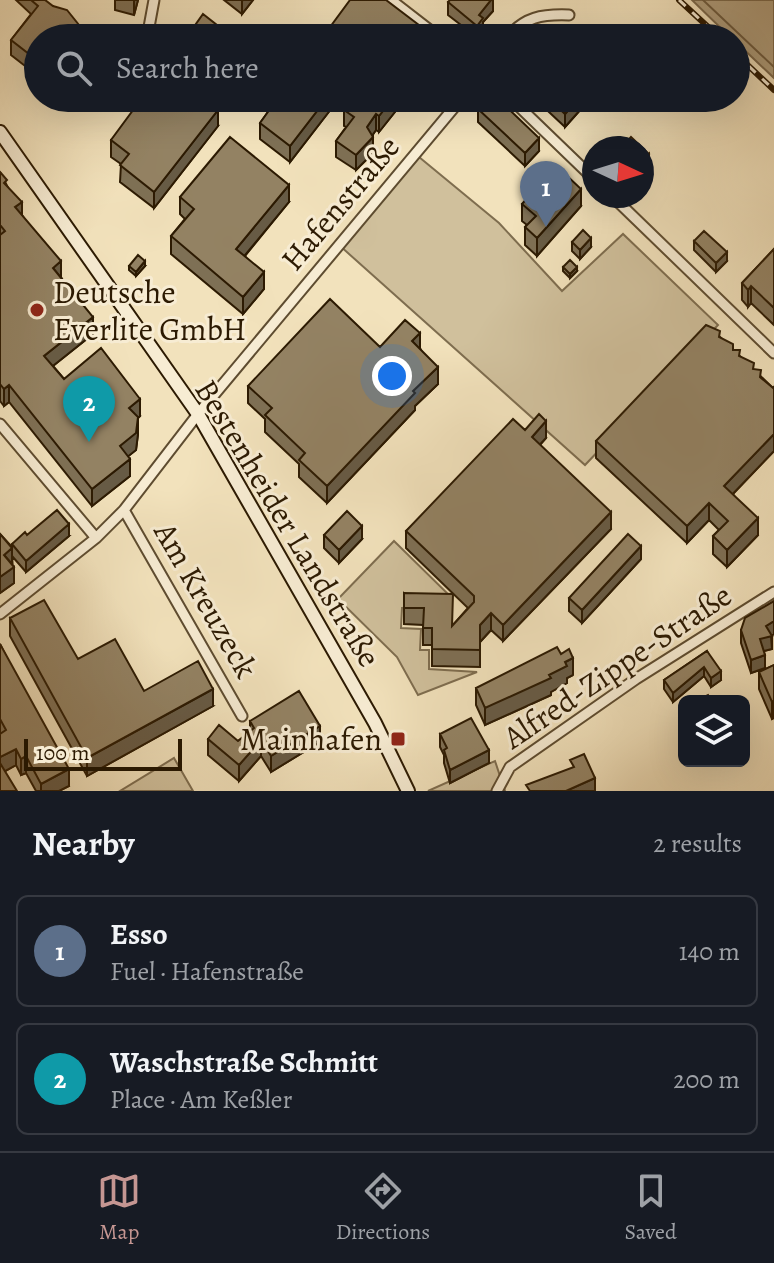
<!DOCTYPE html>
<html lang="en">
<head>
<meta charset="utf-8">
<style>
	body { margin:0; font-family:Alegreya,serif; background:#20242c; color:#f1f3f6 }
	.controls { position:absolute; right:24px; bottom:24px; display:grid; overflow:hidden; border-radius:12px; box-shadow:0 8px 32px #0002 }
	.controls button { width:72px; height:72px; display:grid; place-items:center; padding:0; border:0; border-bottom:2px solid #363941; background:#171b24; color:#f1f3f6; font:40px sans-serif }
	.compass { position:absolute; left:582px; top:136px; width:72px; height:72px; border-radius:50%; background:#171b24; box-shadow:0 8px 32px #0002; rotate:94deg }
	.scale { position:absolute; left:24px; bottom:20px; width:158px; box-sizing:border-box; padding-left:8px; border:4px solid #2c1a02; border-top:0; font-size:22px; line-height:28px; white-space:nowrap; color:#2c1a02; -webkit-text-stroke:6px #f7ecd3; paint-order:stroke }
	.you { position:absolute; left:392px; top:376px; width:28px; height:28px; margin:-20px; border:6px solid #fff; border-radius:50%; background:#1a73e8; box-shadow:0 0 0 12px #1a73e833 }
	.badge { display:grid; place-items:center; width:52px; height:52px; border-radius:50%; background:#c59692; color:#fff; font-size:26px; font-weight:700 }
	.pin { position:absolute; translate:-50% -66px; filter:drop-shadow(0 2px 4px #0008) }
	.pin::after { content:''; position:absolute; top:42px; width:28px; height:24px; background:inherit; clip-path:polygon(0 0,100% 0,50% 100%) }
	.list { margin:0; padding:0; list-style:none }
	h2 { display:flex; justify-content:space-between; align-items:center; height:104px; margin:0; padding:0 32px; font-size:34px }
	h2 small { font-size:26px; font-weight:400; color:#9ea1a6 }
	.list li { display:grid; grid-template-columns:52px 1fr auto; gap:24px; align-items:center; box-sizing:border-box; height:112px; margin:0 16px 16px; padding:0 16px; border:2px solid #363941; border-radius:12px }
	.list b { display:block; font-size:30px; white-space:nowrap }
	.list p { margin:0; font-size:26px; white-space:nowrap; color:#9ea1a6 }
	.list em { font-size:26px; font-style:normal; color:#9ea1a6 }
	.icon { flex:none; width:44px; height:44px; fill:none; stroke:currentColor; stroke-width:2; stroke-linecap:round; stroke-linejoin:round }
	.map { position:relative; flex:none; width:774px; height:791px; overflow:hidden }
	.search { position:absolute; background:#171b24; box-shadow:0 8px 32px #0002; left:24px; right:24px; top:24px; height:88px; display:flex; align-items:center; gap:20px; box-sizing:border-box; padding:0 28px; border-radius:44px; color:#9ea1a6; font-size:30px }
	.sheet { height:360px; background:#171b24 }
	nav { display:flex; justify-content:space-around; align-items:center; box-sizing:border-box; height:112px; border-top:2px solid #363941; background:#171b24; font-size:22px; color:#9ea1a6 }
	nav a { display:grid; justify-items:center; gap:4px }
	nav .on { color:#c59692 }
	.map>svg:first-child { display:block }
</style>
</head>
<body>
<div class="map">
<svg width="774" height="791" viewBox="0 0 774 791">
	<rect width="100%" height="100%" fill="#f2e2bc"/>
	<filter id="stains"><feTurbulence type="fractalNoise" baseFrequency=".0025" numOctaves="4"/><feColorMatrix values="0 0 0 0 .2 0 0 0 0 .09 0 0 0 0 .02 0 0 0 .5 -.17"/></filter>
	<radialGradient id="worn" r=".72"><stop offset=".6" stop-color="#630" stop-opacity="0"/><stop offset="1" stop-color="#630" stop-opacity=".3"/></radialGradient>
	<path fill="#d0c09c" stroke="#7e6d4f" stroke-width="2" d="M 419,157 L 499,223 L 562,291 L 623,234 L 718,325 L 585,465 L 339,245 Z
		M 394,541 L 448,594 L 446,607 L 402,608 L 401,628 L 421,629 L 420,650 L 429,650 L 429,669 L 477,672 L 418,695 L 397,657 L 338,599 Z
		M 174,758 L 193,791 L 120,791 Z
		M 495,761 L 505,791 L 428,791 Z"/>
	<path fill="#af9e7d" stroke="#7b694c" stroke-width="2" d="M 692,0 L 774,0 L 774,78 L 736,42 L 736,38 L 731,38 Z"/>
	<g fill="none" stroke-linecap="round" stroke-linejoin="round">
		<path stroke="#6e5c40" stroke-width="2" d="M 703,0 L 774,67"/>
		<defs>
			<path id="minor" d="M 391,0 L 440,38
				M 147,38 L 154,0
				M 507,38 C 524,17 542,14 569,15
				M 510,98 L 594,179
				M 612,196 L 774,353
				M 0,424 L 96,538
				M 124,510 L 242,716
				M 0,614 L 96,538 L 124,510 L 198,414 L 462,98
				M 497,791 L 510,767 L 636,679 L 774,592"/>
			<path id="secondary" d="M 0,132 L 198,414 L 375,723 L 408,791"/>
		</defs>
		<use href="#minor" stroke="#5e4c30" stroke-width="13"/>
		<use href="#secondary" stroke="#2c1a02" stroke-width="16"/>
		<use href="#minor" stroke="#f7ecd3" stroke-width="9"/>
		<use href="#secondary" stroke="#f7ecd3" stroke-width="12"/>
		<defs>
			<path id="rail" d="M 679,0 L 720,38
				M 736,54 L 774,90"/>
		</defs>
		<use href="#rail" stroke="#2c1a02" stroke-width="6"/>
		<use href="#rail" stroke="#f7ecd3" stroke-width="3" stroke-dasharray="9" stroke-linecap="butt"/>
	</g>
	<path fill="#7e7055" stroke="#2c1a02" stroke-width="2" d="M 16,0 L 45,0 L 83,38 L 38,38 L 38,76 L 11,55 L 11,40 L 31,14 Z
		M 115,0 L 138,0 L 134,15 L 115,10 Z
		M 224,0 L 253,0 L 242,14 Z
		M 493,0 L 493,11 L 483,22 L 483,31 L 478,38 L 448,15 L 448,2 Z
		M 66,98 L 82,98 L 76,106 Z
		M 278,98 L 406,98 L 379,132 L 376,130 L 372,136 L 373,153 L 356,170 L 336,157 L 336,141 L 346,127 L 344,126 L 344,110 L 346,107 L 338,100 L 290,162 L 260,139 L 260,123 Z
		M 534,98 L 581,98 L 581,109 L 565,127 Z
		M 478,109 L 539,151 L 525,166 L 478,122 Z
		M 218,126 L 154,208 L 120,182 L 121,164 L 111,157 L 111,140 Z
		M 0,172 L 22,215 L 61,277 L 93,334 L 53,366 L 64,379 L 140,416 L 138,418 L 138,434 L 136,450 L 128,456 L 130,476 L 92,506 L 9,402 L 4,406 L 0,401 Z
		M 545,195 L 581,206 L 537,256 L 525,245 L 525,227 L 527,225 L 522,221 L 522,204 Z
		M 180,197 L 289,202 L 245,256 L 264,289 L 243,314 L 171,254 L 171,236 L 185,219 L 180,214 Z
		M 694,241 L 727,261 L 716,272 L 694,250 Z
		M 572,242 L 591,247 L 580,259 L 572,251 Z
		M 774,249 L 774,325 L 751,303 L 748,307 L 742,300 L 742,283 Z
		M 129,266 L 145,266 L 136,276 L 129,270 Z
		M 563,267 L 577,271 L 570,278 L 563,271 Z
		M 720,337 L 773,388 L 774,387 L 774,451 L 733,494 L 758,535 L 727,567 L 713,554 L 713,536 L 719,530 L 709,520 L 687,543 L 596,458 L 596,441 Z
		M 380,347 L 420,348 L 438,384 L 415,406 L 415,410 L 327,503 L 299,477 L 299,464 L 265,432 L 265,419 L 248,403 L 248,386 Z
		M 525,430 L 546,438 L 540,445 L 611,529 L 503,641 L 491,630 L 480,642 L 480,667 L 432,666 L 432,645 L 423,645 L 423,625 L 404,624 L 404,593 L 453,625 L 468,608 L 406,548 L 406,531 Z
		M 0,534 L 12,547 L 12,544 L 27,535 L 69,536 L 26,572 L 12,556 L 14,583 L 0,593 Z
		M 324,535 L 362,539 L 339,563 L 324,548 Z
		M 641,559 L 582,623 L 569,611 L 569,598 Z
		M 10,618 L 78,659 L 144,691 L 213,706 L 87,776 L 10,636 Z
		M 741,630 L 774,634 L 772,635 L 772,649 L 764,651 L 765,668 L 751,673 L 741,643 Z
		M 0,644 L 69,786 L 59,791 L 36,791 L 26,773 L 21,775 L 16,765 L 5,771 L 0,791 Z
		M 707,651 L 721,680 L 711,687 L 704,676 L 673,702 L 664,689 L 664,680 Z
		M 774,665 L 774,718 L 772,719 L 759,689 L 759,672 Z
		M 573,675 L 567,678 L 567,683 L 551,692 L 551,695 L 485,725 L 476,705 L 476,688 Z
		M 250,721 L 320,742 L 271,772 L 261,756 L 239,781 L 208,755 L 208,739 L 238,741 L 250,732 Z
		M 440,734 L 489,763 L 450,783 L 444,763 L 444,755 L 440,747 Z"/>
	<path fill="#675b45" stroke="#2c1a02" stroke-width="2" d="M 134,0 L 138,0 L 134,15 Z
		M 243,0 L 253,0 L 242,14 L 242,1 Z
		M 491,0 L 493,0 L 493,11 L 483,22 L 483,31 L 477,38 L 479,15 Z
		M 222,29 L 222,38 L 215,38 Z
		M 76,98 L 82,98 L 76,106 Z
		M 327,98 L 338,98 L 338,100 L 290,162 L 290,146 Z
		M 393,98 L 406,98 L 379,132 L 379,116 Z
		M 579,98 L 581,98 L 581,109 L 565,127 L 565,114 Z
		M 218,110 L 218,126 L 154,208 L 154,192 Z
		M 376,114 L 376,130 L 367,143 L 367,127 Z
		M 373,137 L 373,153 L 356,170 L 356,155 Z
		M 539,138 L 539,151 L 525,166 L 525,153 Z
		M 649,154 L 649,167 L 642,175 L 642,162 Z
		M 289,185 L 289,202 L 236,266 L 236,249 Z
		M 581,189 L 581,206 L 537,256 L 537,238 Z
		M 22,202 L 22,219 L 15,207 Z
		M 591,238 L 591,247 L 580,259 L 580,250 Z
		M 727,252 L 727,261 L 716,272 L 716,263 Z
		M 61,261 L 61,278 L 53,268 Z
		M 145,261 L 145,266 L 136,276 L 136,272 Z
		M 577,267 L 577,271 L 570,278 L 570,274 Z
		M 264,272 L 264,289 L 243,314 L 243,297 Z
		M 751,286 L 751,303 L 748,307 L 748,290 Z
		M 93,317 L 93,334 L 44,373 L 44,356 Z
		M 420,333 L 420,350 L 412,341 Z
		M 438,367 L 438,384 L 415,406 L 415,410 L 327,503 L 327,486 L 413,391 Z
		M 9,385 L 9,402 L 4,406 L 4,389 Z
		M 140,399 L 140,416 L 138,418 L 138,434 L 136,450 L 120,463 L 120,446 L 129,408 Z
		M 546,421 L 546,438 L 532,453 L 532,437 Z
		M 774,434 L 774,451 L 724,503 L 724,486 Z
		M 130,459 L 130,476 L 92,506 L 92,489 Z
		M 709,503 L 709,520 L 687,543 L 687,526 Z
		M 611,512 L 611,529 L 503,641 L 503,625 Z
		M 758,518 L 758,535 L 727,567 L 727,550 Z
		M 69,524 L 69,536 L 26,572 L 26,561 Z
		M 362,526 L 362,539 L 339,563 L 339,550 Z
		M 641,546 L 641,559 L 582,623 L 582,610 Z
		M 12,548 L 12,564 L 4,555 Z
		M 14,567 L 14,583 L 0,593 L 0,577 Z
		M 491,613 L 491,630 L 480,642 L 480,667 L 480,625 Z
		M 774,621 L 774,634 L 771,636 L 772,649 L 760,652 L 760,639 L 766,626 Z
		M 765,655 L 765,668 L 751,673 L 751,660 Z
		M 573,658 L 573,675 L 567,678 L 567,683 L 551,692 L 551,695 L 485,725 L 485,708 Z
		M 704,667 L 704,676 L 673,702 L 673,693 Z
		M 721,671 L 721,680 L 711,687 L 711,678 Z
		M 213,689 L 213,706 L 87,776 L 87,758 Z
		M 774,701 L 774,718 L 772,719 L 772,702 Z
		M 320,726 L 320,742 L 271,772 L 271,756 Z
		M 261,740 L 261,756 L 239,781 L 239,765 Z
		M 16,749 L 16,765 L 0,774 L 0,757 Z
		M 489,750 L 489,763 L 450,783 L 450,770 Z
		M 26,756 L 26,773 L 21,775 L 21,759 Z
		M 69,769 L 69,786 L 59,791 L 41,791 L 41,784 Z
		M 595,778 L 595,791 L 566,791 Z"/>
	<path fill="#938263" stroke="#2c1a02" stroke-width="2" d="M 31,0 L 45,0 L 53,6 L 67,10 L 83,30 L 77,38 L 38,38 L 38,61 L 11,40 L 38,6 Z
		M 350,0 L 386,0 L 436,38 L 322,38 Z
		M 450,0 L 491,0 L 479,15 L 483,18 L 477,26 L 448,2 Z
		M 203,14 L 222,29 L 215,38 L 186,38 Z
		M 142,98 L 202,98 L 218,110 L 154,192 L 120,165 L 129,154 L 111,140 Z
		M 278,98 L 327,98 L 290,146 L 260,123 Z
		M 352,98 L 393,98 L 379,116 L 376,114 L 367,127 L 373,137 L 356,155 L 336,141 L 354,117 L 344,110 Z
		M 489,98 L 497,98 L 539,138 L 525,153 L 478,109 Z
		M 548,98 L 579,98 L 565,114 Z
		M 230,137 L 289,185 L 236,249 L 264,272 L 243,297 L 171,236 L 194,209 L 180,197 Z
		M 631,137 L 649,154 L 642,162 L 642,148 L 621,148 Z
		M 0,172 L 7,180 L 4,183 L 22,202 L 15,207 L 61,261 L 53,268 L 93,317 L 44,356 L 64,379 L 101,348 L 140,399 L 129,408 L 138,417 L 136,433 L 120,446 L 130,459 L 92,489 L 9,385 L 4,389 L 0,384 L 0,235 L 5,231 L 0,225 Z
		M 564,173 L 581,189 L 537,238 L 525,227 L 536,216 L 522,204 L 537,187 L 545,195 Z
		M 583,230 L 591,238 L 580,250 L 572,242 Z
		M 704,231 L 727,252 L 716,263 L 694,241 Z
		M 774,249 L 774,308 L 751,286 L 748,290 L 742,283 Z
		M 138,255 L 145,261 L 136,272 L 129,266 Z
		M 570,260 L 577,267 L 570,274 L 563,267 Z
		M 330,299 L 380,347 L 405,320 L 420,333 L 412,341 L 438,367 L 413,391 L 415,393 L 327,486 L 299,460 L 305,453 L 265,415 L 272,408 L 248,386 Z
		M 706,325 L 720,331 L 719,337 L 733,344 L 733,350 L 740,350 L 739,356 L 754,363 L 753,369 L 761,370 L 760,377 L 773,388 L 774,387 L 774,434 L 724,486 L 758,518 L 727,550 L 713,536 L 728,521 L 709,503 L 687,526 L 596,441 Z
		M 539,414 L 546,421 L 532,437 L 611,512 L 503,625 L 491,613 L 480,625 L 480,650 L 432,649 L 432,628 L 423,628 L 424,608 L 404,608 L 404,593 L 453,594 L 452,626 L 474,602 L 474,596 L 406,531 L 513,419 L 525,430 Z
		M 57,510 L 69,524 L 26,561 L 12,544 L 25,532 L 27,535 Z
		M 347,511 L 362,526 L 339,550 L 324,535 Z
		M 0,534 L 12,548 L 4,555 L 14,567 L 0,577 Z
		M 628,534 L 641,546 L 582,610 L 569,598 Z
		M 44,600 L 78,659 L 115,639 L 144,691 L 198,661 L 213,689 L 87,758 L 10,618 Z
		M 774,601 L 774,621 L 766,626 L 772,636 L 760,639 L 765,655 L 751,660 L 741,630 L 745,618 Z
		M 0,644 L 69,769 L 41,784 L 26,756 L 21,759 L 16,749 L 0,757 L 0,734 L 6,730 L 0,719 Z
		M 557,647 L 561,654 L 569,649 L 573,658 L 565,662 L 567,666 L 549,675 L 551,678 L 485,708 L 476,688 Z
		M 707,651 L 721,671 L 711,678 L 704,667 L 673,693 L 664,680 Z
		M 774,665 L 774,701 L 772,702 L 759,672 Z
		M 299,691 L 320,726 L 271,756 L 261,740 L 239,765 L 208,739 L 219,725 L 238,741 L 254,728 L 250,721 Z
		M 708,695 L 711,701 L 701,701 L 700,699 Z
		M 471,718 L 489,750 L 450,770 L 444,750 L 447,748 L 440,734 Z
		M 584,754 L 595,778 L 566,791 L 530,791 L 526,785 L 574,767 L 570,760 Z
		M 0,763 L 17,791 L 0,791 Z"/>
	<g fill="#8f2418" stroke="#f7ecd3" stroke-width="3">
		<circle cx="37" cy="310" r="8"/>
		<rect x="390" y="731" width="16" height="16" rx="4"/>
	</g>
	<g text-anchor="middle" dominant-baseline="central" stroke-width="6" stroke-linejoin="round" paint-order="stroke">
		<g font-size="32" fill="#2c1a02" stroke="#f7ecd3">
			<text transform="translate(340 203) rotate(-50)">Hafenstraße</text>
			<text transform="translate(288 523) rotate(59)">Bestenheider Landstraße</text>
			<text transform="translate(206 600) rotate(60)">Am Kreuzeck</text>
			<text transform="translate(617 666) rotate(-34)">Alfred-Zippe-Straße</text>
		</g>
		<g font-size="32" fill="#2c1a02" stroke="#f7ecd3" text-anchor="start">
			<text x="53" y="292">Deutsche<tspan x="53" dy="37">Everlite GmbH</tspan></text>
			<text x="382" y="739" text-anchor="end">Mainhafen</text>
		</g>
	</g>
	<rect width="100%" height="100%" filter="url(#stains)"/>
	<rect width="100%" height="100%" fill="url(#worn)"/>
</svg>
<div class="controls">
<button><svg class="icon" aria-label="layers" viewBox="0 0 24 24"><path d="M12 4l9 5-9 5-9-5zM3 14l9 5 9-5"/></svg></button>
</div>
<svg class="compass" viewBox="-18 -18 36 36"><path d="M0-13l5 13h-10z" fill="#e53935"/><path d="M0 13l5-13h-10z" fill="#9ea1a6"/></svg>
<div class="scale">100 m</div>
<div class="you"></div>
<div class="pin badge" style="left:546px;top:227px;background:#5c6f8a">1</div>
<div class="pin badge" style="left:89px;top:442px;background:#0f9aa8">2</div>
<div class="search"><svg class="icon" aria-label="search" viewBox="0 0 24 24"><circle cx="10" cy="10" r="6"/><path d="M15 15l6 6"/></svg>Search here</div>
</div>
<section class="sheet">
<h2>Nearby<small>2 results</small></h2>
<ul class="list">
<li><span class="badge" style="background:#5c6f8a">1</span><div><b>Esso</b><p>Fuel · Hafenstraße</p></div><em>140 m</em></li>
<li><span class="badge" style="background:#0f9aa8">2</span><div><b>Waschstraße Schmitt</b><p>Place · Am Keßler</p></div><em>200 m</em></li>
</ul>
</section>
<nav>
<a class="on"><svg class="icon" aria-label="map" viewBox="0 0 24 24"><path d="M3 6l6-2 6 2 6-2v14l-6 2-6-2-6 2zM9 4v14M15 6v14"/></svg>Map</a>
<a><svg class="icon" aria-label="directions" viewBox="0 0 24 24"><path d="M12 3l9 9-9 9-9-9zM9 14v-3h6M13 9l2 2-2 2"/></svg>Directions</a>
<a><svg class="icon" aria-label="saved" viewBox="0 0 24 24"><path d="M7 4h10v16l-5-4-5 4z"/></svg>Saved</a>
</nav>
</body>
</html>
